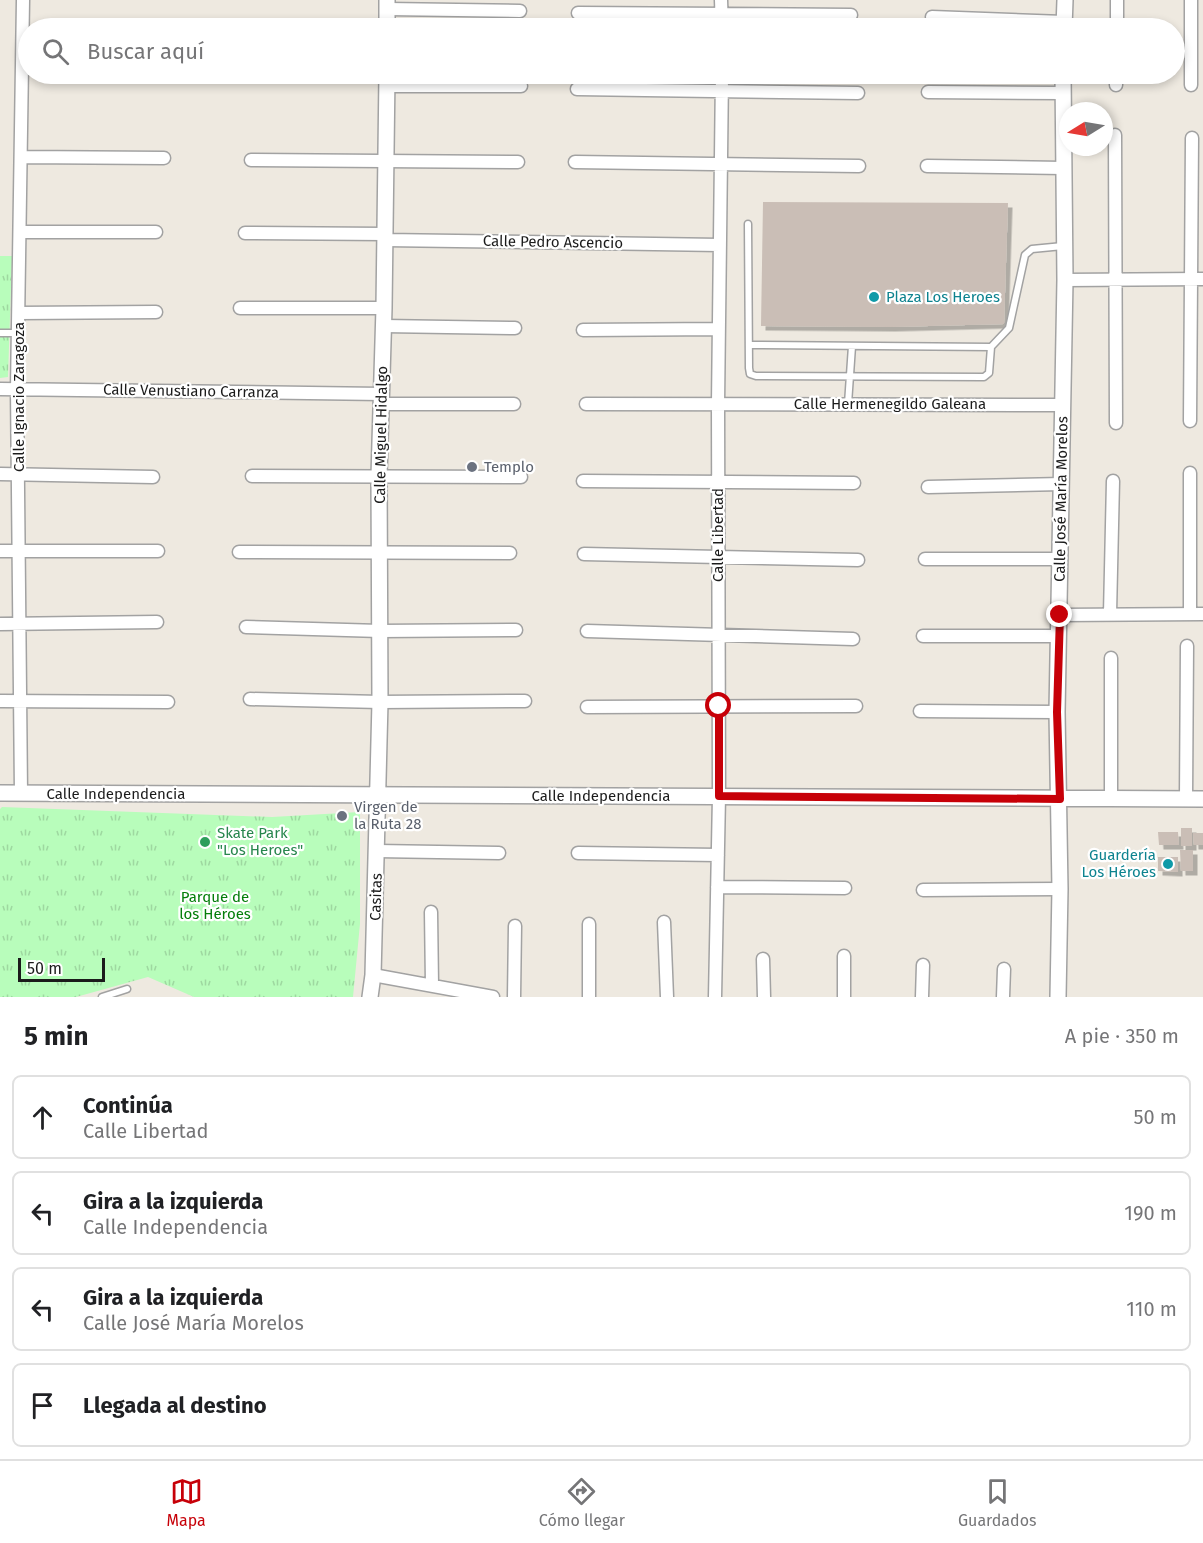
<!DOCTYPE html>
<html lang="es">
<head>
<meta charset="utf-8">
<style>
	body { margin:0; font-family:"Fira Sans",sans-serif; background:#f2f2f2; color:#202124 }
	.compass { position:absolute; left:1059px; top:102px; width:54px; height:54px; border-radius:50%; background:#fff; box-shadow:0 3px 9px #0003; rotate:259deg }
	.scale { position:absolute; left:18px; bottom:15px; width:87px; box-sizing:border-box; padding-left:6px; border:3px solid #1b1b1b; border-top:0; font-size:16px; line-height:21px; white-space:nowrap; color:#1b1b1b; -webkit-text-stroke:4px #fff; paint-order:stroke }
	.stop { position:absolute; width:18px; height:18px; margin:-14px; border:4px solid #c70008; border-radius:50%; background:#fff }
	.stop.end { background:#c70008; border-color:#fff; box-shadow:0 2px 6px #0008 }
	.list { margin:0; padding:0; list-style:none }
	h2 { display:flex; justify-content:space-between; align-items:center; height:78px; margin:0; padding:0 24px; font-size:26px }
	h2 small { font-size:20px; font-weight:400; color:#757577 }
	.list li { display:grid; grid-template-columns:39px 1fr auto; gap:18px; align-items:center; box-sizing:border-box; height:84px; margin:0 12px 12px; padding:0 12px; border:2px solid #e0e0e0; border-radius:9px }
	.list b { display:block; font-size:22px; white-space:nowrap }
	.list p { margin:0; font-size:20px; white-space:nowrap; color:#757577 }
	.list em { font-size:20px; font-style:normal; color:#757577 }
	.icon { flex:none; width:33px; height:33px; fill:none; stroke:currentColor; stroke-width:2; stroke-linecap:round; stroke-linejoin:round }
	.map { position:relative; flex:none; width:1203px; height:997px; overflow:hidden }
	.search { position:absolute; background:#fff; box-shadow:0 3px 9px #0003; left:18px; right:18px; top:18px; height:66px; display:flex; align-items:center; gap:15px; box-sizing:border-box; padding:0 21px; border-radius:33px; color:#757577; font-size:22px }
	.sheet { height:462px; background:#fff }
	nav { display:flex; justify-content:space-around; align-items:center; box-sizing:border-box; height:84px; border-top:2px solid #e0e0e0; background:#fff; font-size:16px; color:#757577 }
	nav a { display:grid; justify-items:center; gap:3px }
	nav .on { color:#c70008 }
	.map>svg:first-child { display:block }
</style>
</head>
<body>
<div class="map">
<svg width="1203" height="997" viewBox="0 0 1203 997">
	<defs>
		<pattern id="park-tufts" width="24" height="20" patternUnits="userSpaceOnUse" patternTransform="scale(1.5)"><rect width="24" height="20" fill="#b8fdbb"/><path d="M3 7l-1-3M5 7V3M7 7l1-3M15 17l-1-3M17 17v-4M19 17l1-3" fill="none" stroke="#9ed8a0"/></pattern>
		<filter id="shadow"><feDropShadow dx="4.5" dy="4.5" stdDeviation="0" flood-color="#0004"/></filter>
	</defs>
	<rect width="100%" height="100%" fill="#eee9e0"/>
	<path fill="url(#park-tufts)" d="M 0,256 L 12,256 L 8,377 L 0,378 Z
		M 2,807 L 272,817 L 360,812 L 360,924 L 353,997 L 194,997 L 148,977 L 76,997 L 0,997 L 0,809 Z"/>
	<path fill="#cabeb6" filter="url(#shadow)" d="M 763,202 L 1008,203 L 1004,324 L 891,327 L 761,326 Z
		M 1181,828 L 1192,828 L 1192,846 L 1181,846 Z
		M 1158,832 L 1178,832 L 1179,845 L 1159,845 Z
		M 1193,833 L 1203,833 L 1203,845 L 1194,845 Z
		M 1180,850 L 1193,850 L 1193,871 L 1181,871 Z
		M 1158,857 L 1178,857 L 1178,872 L 1158,871 Z"/>
	<g fill="none" stroke-linecap="round" stroke-linejoin="round">
		<defs>
			<path id="service" d="M 748,224 L 749,368 L 750,374 L 756,376 L 984,377 L 989,373 L 991,347 L 1009,328 L 1025,255 L 1032,249 L 1063,246
				M 0,333 L 18,333
				M 750,345 L 991,347
				M 848,404 L 852,346
				M 102,997 L 127,989"/>
			<path id="minor" d="M 721,0 L 722,28
				M 1191,0 L 1191,85
				M 387,9 L 520,11
				M 578,13 L 851,15
				M 932,17 L 1064,22
				M 1117,28 L 1117,0
				M 1116,85 L 1116,74
				M 387,86 L 521,86
				M 577,89 L 858,93
				M 928,92 L 1062,93
				M 1115,135 L 1116,423
				M 21,157 L 164,158
				M 251,160 L 518,162
				M 575,162 L 859,166
				M 927,166 L 1063,168
				M 20,232 L 156,232
				M 245,233 L 385,234
				M 385,240 L 720,245
				M 1065,280 L 1203,279
				M 240,308 L 384,308
				M 19,313 L 156,312
				M 384,326 L 515,328
				M 583,330 L 719,329
				M 0,389 L 382,394
				M 382,404 L 514,404
				M 586,404 L 1063,405
				M 1190,421 L 1192,138
				M 0,474 L 153,477
				M 252,476 L 521,477
				M 583,481 L 854,483
				M 928,487 L 1062,484
				M 0,551 L 158,551
				M 239,552 L 510,553
				M 584,554 L 858,560
				M 925,559 L 1060,559
				M 1110,614 L 1113,481
				M 1190,614 L 1190,473
				M 1060,615 L 1203,614
				M 0,624 L 157,622
				M 246,627 L 380,631 L 516,630
				M 587,631 L 853,639
				M 923,636 L 1059,636
				M 250,699 L 380,702 L 525,701
				M 0,701 L 168,702
				M 587,707 L 856,706
				M 920,711 L 1057,712
				M 21,794 L 17,389 L 23,0
				M 1111,799 L 1111,658
				M 1186,799 L 1187,646
				M 377,851 L 499,853
				M 578,853 L 718,855
				M 717,887 L 845,888
				M 923,890 L 1060,889
				M 431,912 L 432,985
				M 664,922 L 667,997
				M 589,924 L 589,997
				M 763,959 L 764,997
				M 373,975 L 493,997
				M 514,997 L 515,926
				M 715,997 L 719,796 L 718,404 L 722,74
				M 844,997 L 844,956
				M 922,997 L 923,965
				M 1003,997 L 1004,969"/>
			<path id="tertiary" d="M 387,28 L 387,0
				M 1064,28 L 1065,0
				M 0,793 L 1203,799
				M 370,997 L 373,975 L 380,702 L 379,476 L 384,308 L 387,74
				M 1058,997 L 1060,889 L 1057,712 L 1065,280 L 1063,74"/>
		</defs>
		<use href="#service" stroke="#a2a2a2" stroke-width="9"/>
		<use href="#minor" stroke="#a2a2a2" stroke-width="15"/>
		<use href="#tertiary" stroke="#a2a2a2" stroke-width="18"/>
		<use href="#service" stroke="#fff" stroke-width="6"/>
		<use href="#minor" stroke="#fff" stroke-width="12"/>
		<use href="#tertiary" stroke="#fff" stroke-width="15"/>
	</g>
	<g fill="none" stroke-linecap="round" stroke-linejoin="round">
		<path stroke="#c70008" stroke-width="8" d="M 719,706 L 719,796 L 1060,799 L 1057,712 L 1060,615"/>
	</g>
	<g fill="#0f9aa8" stroke="#fff" stroke-width="2">
		<circle cx="874" cy="297" r="6"/>
		<circle cx="1168" cy="864" r="6"/>
	</g>
	<g fill="#6b7280" stroke="#fff" stroke-width="2">
		<circle cx="472" cy="467" r="6"/>
		<circle cx="342" cy="816" r="6"/>
	</g>
	<circle fill="#2e9e5b" stroke="#fff" stroke-width="2" cx="205" cy="842" r="6"/>
	<g text-anchor="middle" dominant-baseline="central" stroke-width="4.5" stroke-linejoin="round" paint-order="stroke">
		<g font-size="15" fill="#1b1b1b" stroke="#fff">
			<text transform="translate(553 242) rotate(1)">Calle Pedro Ascencio</text>
			<text transform="translate(191 391) rotate(1)">Calle Venustiano Carranza</text>
			<text transform="translate(19 397) rotate(-90)">Calle Ignacio Zaragoza</text>
			<text x="890" y="404">Calle Hermenegildo Galeana</text>
			<text transform="translate(381 435) rotate(-89)">Calle Miguel Hidalgo</text>
			<text transform="translate(1061 499) rotate(-89)">Calle José María Morelos</text>
			<text transform="translate(718 535) rotate(-90)">Calle Libertad</text>
			<text x="116" y="794">Calle Independencia</text>
			<text x="601" y="796">Calle Independencia</text>
			<text transform="translate(376 897) rotate(-88)">Casitas</text>
		</g>
		<g font-size="15" fill="#0d838f" stroke="#fff" text-anchor="start">
			<text x="886" y="297">Plaza Los Heroes</text>
			<text x="1156" y="855" text-anchor="end">Guardería<tspan x="1156" dy="17">Los Héroes</tspan></text>
		</g>
		<g font-size="15" fill="#5b616d" stroke="#fff" text-anchor="start">
			<text x="484" y="467">Templo</text>
			<text x="354" y="807">Virgen de<tspan x="354" dy="17">la Ruta 28</tspan></text>
		</g>
		<g font-size="15" fill="#27864d" stroke="#fff" text-anchor="start">
			<text x="217" y="833">Skate Park<tspan x="217" dy="17">"Los Heroes"</tspan></text>
		</g>
		<g font-size="15" fill="#047e0a" stroke="#fff">
			<text x="215" y="897">Parque de<tspan x="215" dy="17">los Héroes</tspan></text>
		</g>
	</g>
</svg>
<svg class="compass" viewBox="-18 -18 36 36"><path d="M0-13l5 13h-10z" fill="#e53935"/><path d="M0 13l5-13h-10z" fill="#757577"/></svg>
<div class="scale">50 m</div>
<div class="stop" style="left:719px;top:706px"></div>
<div class="stop end" style="left:1060px;top:615px"></div>
<div class="search"><svg class="icon" aria-label="search" viewBox="0 0 24 24"><circle cx="10" cy="10" r="6"/><path d="M15 15l6 6"/></svg>Buscar aquí</div>
</div>
<section class="sheet">
<h2>5 min<small>A pie · 350 m</small></h2>
<ul class="list">
<li><svg class="icon" aria-label="ahead" viewBox="0 0 24 24"><path d="M12 20V5M6 11l6-6 6 6"/></svg><div><b>Continúa</b><p>Calle Libertad</p></div><em>50 m</em></li>
<li><svg class="icon" aria-label="left" viewBox="0 0 24 24"><path d="M17 20v-9H6M10 6l-5 5 5 5"/></svg><div><b>Gira a la izquierda</b><p>Calle Independencia</p></div><em>190 m</em></li>
<li><svg class="icon" aria-label="left" viewBox="0 0 24 24"><path d="M17 20v-9H6M10 6l-5 5 5 5"/></svg><div><b>Gira a la izquierda</b><p>Calle José María Morelos</p></div><em>110 m</em></li>
<li><svg class="icon" aria-label="arrive" viewBox="0 0 24 24"><path d="M6 21V4h12l-3 4 3 4H6"/></svg><div><b>Llegada al destino</b></div></li>
</ul>
</section>
<nav>
<a class="on"><svg class="icon" aria-label="map" viewBox="0 0 24 24"><path d="M3 6l6-2 6 2 6-2v14l-6 2-6-2-6 2zM9 4v14M15 6v14"/></svg>Mapa</a>
<a><svg class="icon" aria-label="directions" viewBox="0 0 24 24"><path d="M12 3l9 9-9 9-9-9zM9 14v-3h6M13 9l2 2-2 2"/></svg>Cómo llegar</a>
<a><svg class="icon" aria-label="saved" viewBox="0 0 24 24"><path d="M7 4h10v16l-5-4-5 4z"/></svg>Guardados</a>
</nav>
</body>
</html>
